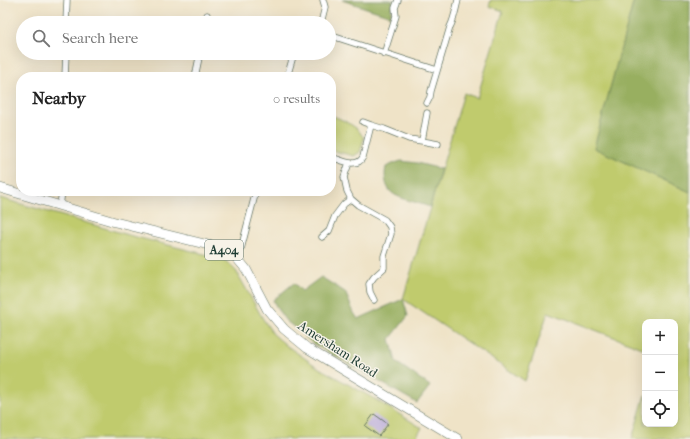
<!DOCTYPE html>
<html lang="en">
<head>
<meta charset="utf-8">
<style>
	body { margin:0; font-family:"IM FELL French Canon",serif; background:#f6f6f6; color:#222 }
	.controls { position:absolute; right:12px; bottom:12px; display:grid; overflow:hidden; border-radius:8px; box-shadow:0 4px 16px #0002 }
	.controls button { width:36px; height:36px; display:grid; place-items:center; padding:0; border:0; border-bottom:1px solid #e0e0e0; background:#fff; color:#222; font:20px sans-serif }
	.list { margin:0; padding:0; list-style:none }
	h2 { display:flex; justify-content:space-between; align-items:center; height:52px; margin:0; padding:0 16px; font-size:17px }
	h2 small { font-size:13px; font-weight:400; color:#767676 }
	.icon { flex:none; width:22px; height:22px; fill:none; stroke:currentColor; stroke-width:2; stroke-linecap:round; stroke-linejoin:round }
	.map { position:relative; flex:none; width:690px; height:439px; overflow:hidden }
	.search { position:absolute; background:#fff; box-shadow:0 4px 16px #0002; left:16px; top:16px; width:320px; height:44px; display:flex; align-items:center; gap:10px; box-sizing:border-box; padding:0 14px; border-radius:22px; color:#767676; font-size:15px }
	.panel { position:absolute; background:#fff; box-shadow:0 4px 16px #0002; left:16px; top:72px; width:320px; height:124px; border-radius:16px }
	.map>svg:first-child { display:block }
</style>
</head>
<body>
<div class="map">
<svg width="690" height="439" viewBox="0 0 690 439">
	<rect width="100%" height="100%" fill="#f7f3e8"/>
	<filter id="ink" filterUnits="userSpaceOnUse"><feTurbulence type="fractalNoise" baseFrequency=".025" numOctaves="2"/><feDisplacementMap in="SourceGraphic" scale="8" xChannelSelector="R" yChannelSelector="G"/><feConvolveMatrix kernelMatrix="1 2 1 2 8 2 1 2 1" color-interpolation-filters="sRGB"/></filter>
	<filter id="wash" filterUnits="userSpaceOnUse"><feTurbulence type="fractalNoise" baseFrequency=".012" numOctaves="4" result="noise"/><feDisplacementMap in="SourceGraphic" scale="16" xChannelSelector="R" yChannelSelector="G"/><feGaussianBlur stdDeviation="0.9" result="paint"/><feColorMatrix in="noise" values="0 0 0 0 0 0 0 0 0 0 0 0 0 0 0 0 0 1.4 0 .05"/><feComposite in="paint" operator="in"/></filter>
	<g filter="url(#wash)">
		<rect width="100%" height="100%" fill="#efe3c7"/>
		<path fill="#c0cb6d" stroke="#708450" d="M 491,0 L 634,0 L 594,148 L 690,192 L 690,439 L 632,439 L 645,395 L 645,424 L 675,424 L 675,322 L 645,322 L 645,349 L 548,312 L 525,381 L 403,299 L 464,93 L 477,98 L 503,11 L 489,6 Z
			M 333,116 C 341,119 349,123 356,128 C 360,131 361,135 364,138 L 360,152 L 354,156 L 331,150 L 331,123 Z
			M 0,198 L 132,236 L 216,257 L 227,262 L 236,271 L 263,319 L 273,334 L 287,346 L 319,368 L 371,397 L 422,428 L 415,439 L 0,439 Z"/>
		<path fill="#98af60" stroke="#5c764a" d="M 342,0 L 393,0 L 391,9 L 391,16 Z
			M 634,0 L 690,0 L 690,192 L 594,148 Z
			M 401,161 L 417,163 L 441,169 L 430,207 C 420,203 398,199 391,192 C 385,186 384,174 386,167 L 395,163 Z
			M 321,277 L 345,292 L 354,313 L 358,319 L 403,299 L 408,316 L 390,339 L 396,362 L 430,386 L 417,403 L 312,343 L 298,330 L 286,321 L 278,310 L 273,300 L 294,283 L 302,291 Z"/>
		<g id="blocks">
			<path fill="#b9abd9" d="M 374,414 L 388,424 L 379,436 L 365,426 Z"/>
		</g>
	</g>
	<g filter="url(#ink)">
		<use href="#blocks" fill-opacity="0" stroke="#687767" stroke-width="1"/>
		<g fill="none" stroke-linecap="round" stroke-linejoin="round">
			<defs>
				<path id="minor" d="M 66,23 L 67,0
					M 205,23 L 207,15
					M 321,23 L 325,7 L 323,0
					M 329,35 L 437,70
					M 384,54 L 396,16 L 395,8 L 398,0
					M 65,77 L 66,53
					M 195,77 L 200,53
					M 287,77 L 294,53
					M 427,103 L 430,97 L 431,91 L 450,27 C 454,20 456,8 458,0
					M 363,122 L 371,125
					M 422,141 L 438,144
					M 331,157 C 341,160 357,169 363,157 L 371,125 L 384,129 L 409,139 L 422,141 L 427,113
					M 349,163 L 344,177 L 347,191 L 351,199 L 358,205 L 385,220 L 390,227 L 391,234 L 384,256 L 384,268 L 374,277 L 369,284 L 370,292 L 374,300
					M 60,206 L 62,191
					M 322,237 L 329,231 L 335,216 L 344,204 L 351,199
					M 236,257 L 241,249 L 256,191"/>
				<path id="primary" d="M 0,188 L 115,222 L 221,248 L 236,257 L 246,269 L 267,309 L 284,329 L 307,348 L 458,439"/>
			</defs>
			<use href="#minor" stroke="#687767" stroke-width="7"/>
			<use href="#primary" stroke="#687767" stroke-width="10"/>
			<use href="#minor" stroke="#fff" stroke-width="5.5"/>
			<use href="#primary" stroke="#fff" stroke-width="9"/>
		</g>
	</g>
	<g text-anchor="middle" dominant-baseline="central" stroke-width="3" stroke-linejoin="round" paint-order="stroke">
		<rect fill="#f7f3e8" stroke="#60746a" stroke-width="1" x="205" y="240" width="38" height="20" rx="3"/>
		<g font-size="12" font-weight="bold" fill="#1f3d34">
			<text x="224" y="250">A404</text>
		</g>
		<g font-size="13" fill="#1f3d34" stroke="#f7f3e8">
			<text transform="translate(338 349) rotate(33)">Amersham Road</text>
		</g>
	</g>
</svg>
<div class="controls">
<button>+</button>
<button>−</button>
<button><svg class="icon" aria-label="locate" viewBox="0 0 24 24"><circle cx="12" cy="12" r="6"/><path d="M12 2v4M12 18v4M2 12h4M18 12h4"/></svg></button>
</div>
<div class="search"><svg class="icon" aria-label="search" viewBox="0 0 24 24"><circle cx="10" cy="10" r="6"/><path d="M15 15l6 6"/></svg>Search here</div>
<section class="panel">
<h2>Nearby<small>0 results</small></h2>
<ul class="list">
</ul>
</section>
</div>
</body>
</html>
